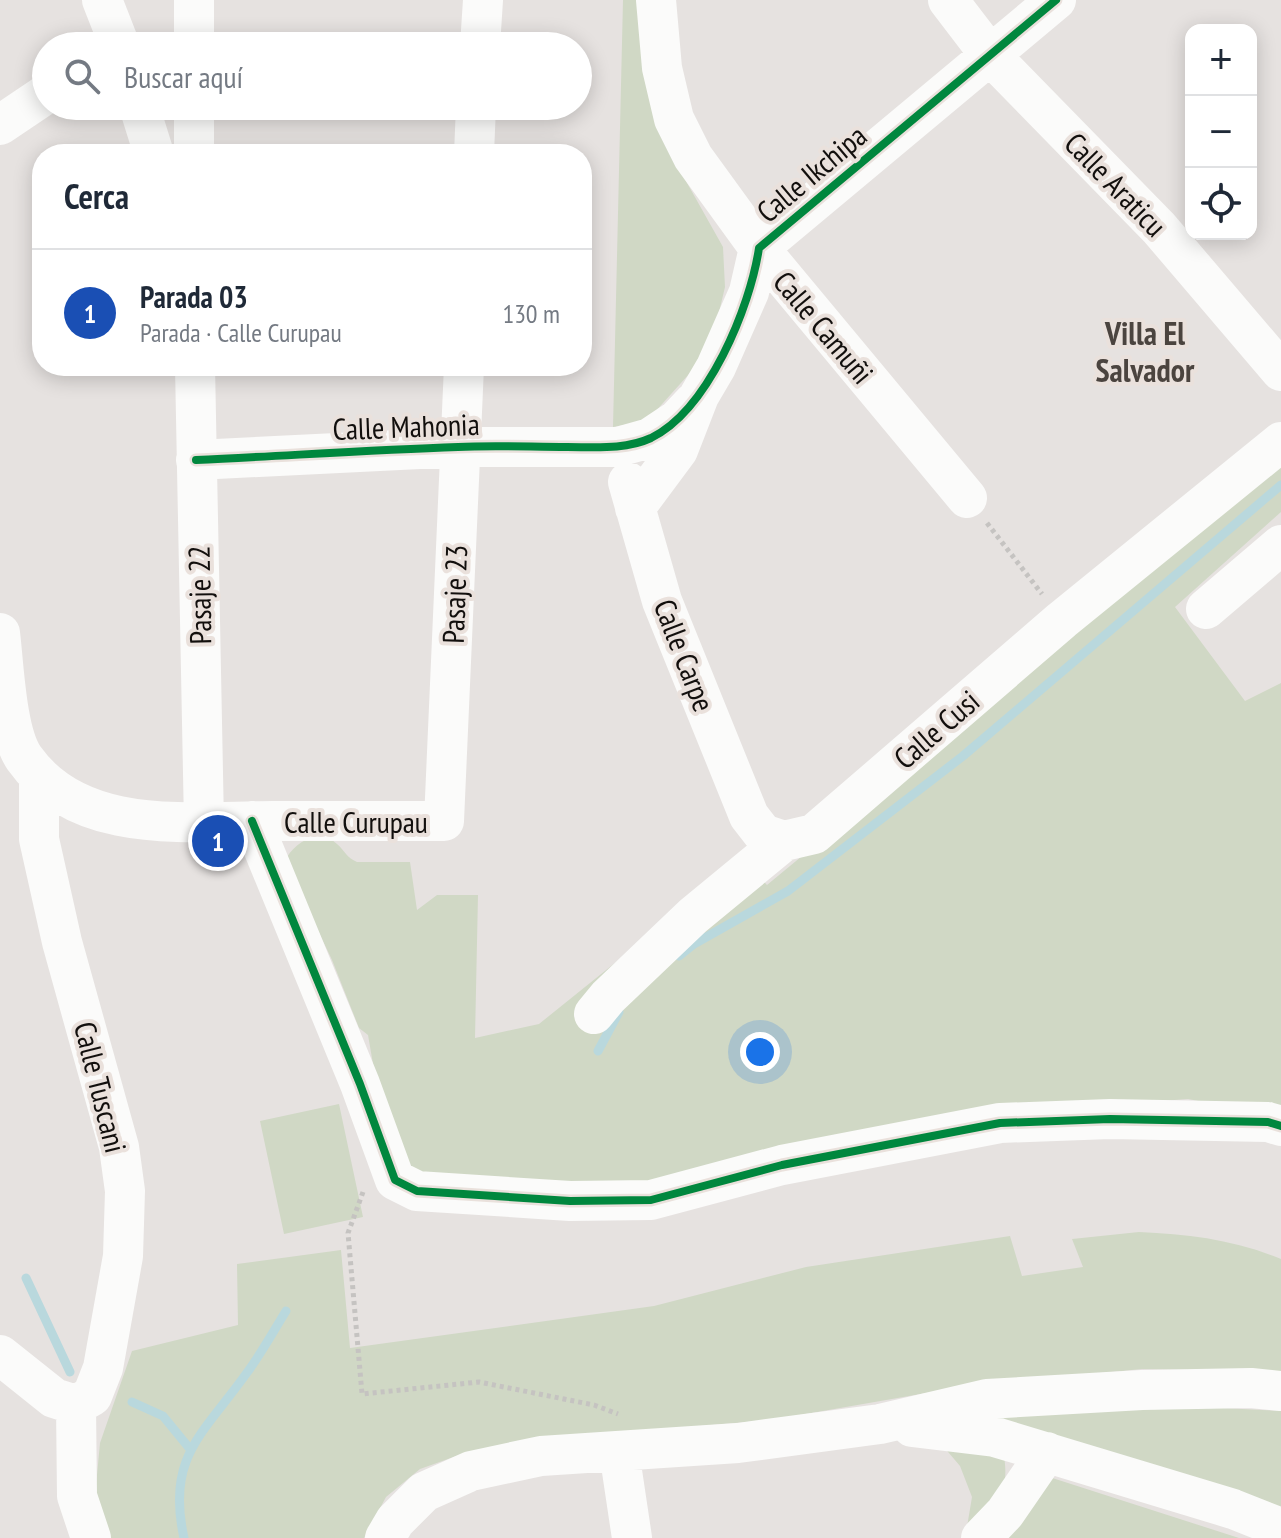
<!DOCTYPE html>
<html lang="es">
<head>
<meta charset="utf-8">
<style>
	body { margin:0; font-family:"PT Sans Narrow",sans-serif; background:#f2f2f3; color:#1f2937 }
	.controls { position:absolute; right:24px; top:24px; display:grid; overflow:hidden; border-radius:16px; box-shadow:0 4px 20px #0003 }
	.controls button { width:72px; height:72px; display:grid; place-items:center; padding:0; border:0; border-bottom:2px solid #e0e1e3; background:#fff; color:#1f2937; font:40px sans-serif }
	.you { position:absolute; left:760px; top:1052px; width:28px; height:28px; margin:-20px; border:6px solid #fff; border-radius:50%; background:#1a73e8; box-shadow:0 0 0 12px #1a73e833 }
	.badge { display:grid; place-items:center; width:52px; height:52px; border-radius:50%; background:#5c5957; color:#fff; font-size:26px; font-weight:700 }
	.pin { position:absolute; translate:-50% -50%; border:4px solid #fff; box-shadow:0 2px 8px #0006 }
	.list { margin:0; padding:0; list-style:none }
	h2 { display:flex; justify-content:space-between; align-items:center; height:104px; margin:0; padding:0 32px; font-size:34px }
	h2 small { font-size:26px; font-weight:400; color:#747a83 }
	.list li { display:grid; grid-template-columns:52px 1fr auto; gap:24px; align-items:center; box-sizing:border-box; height:128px; padding:0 32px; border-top:2px solid #e0e1e3 }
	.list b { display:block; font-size:30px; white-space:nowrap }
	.list p { margin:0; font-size:26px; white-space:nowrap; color:#747a83 }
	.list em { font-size:26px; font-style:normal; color:#747a83 }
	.icon { flex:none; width:44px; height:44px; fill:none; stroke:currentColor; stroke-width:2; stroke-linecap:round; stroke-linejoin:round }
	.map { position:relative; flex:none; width:1281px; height:1538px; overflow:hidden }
	.search { position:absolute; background:#fff; box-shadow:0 4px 20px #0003; left:32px; top:32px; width:560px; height:88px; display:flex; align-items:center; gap:20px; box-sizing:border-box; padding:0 28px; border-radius:44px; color:#747a83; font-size:30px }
	.panel { position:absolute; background:#fff; box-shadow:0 4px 20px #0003; left:32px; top:144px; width:560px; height:232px; border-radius:32px }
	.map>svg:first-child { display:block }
</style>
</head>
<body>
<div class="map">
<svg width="1281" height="1538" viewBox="0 0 1281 1538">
	<rect width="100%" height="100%" fill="#e6e2e0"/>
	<path fill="#d0d8c5" d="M 623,0 L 645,0 L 673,158 L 723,247 L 725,287 L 716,325 L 698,364 L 654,413 L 639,422 L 613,427 Z
		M 1281,460 L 1281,512 L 1175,607 L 1245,701 L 1281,683 L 1281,1117 L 1188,1099 L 973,1115 L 690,1187 L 393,1180 L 368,1035 L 359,1028 L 332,960 L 289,870 L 287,857 C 298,840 320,828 337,844 C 345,851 347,858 357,862 L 410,862 L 417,910 L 437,895 L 478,895 L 475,1038 L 539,1024 L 626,954 L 749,866 L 767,885 Z
		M 339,1104 L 363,1217 L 284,1234 L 260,1121 Z
		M 1139,1232 C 1189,1234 1235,1240 1281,1259 L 1281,1376 L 1256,1371 L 1142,1369 L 961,1387 L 771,1420 L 538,1440 L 462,1454 L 420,1469 L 386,1497 L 364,1538 L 106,1538 L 95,1496 L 100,1443 L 132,1351 L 238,1325 L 237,1264 L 341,1250 L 350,1348 L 654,1306 L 806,1267 L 1010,1236 L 1022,1276 L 1083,1267 L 1072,1239 Z
		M 1144,1404 L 1281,1411 L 1281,1514 L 957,1418 Z
		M 943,1446 L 1004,1456 C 1010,1495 996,1505 967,1527 L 972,1497 L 960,1466 Z
		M 1043,1475 L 1239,1538 L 997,1538 Z"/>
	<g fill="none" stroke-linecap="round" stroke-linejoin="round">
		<path stroke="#b9d8dd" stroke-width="9" d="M 679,956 L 694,944 L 788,891 L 963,756 L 1281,485
			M 598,1051 L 619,1012
			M 26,1278 L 70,1372
			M 132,1402 L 163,1416 L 190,1449
			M 184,1538 C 166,1457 203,1434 246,1374 C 261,1354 273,1332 286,1311"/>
		<path stroke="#c5c3c1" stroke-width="5" stroke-dasharray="4 4" stroke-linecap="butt" d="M 987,523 L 1042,594
			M 363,1192 L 348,1233 L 362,1394 L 479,1382 L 594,1405 L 618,1414"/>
		<path stroke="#fbfbfa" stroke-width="40" d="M 102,0 L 120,46
			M 194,0 L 194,46
			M 656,0 L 662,68 L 674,119 L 693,157 L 759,248 L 967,498
			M 948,0 L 990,55 L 1159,228 L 1281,371
			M 480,46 L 483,0
			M 139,106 L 154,154
			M 194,106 L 194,154
			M 0,125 L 46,94
			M 474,154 L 476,106
			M 195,366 L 204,824
			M 196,460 L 460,447 L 618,447 L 650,438 L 677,420 L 694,402
			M 628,482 L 662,601 L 749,816 L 763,834 L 784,841
			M 635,508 L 678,450 L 699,396 L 716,367 L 749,292 L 759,248 L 1056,0
			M 1206,609 L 1281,545
			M 0,633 C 4,665 6,732 24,758 C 80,837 189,821 273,821 C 330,821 387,821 444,821 L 464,366
			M 39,776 L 39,839 L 62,942 L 119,1147 L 125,1191 L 123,1256 L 103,1368 L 92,1396 L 76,1405
			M 252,821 L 360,1084 L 395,1180 L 417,1191 L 570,1201 L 651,1200 L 782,1165 L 1000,1123 L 1110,1119 L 1268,1122 L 1281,1126
			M 594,1014 L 608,997 L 693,916 L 784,841 L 814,834 L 1062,620 L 1281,442
			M 0,1355 L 54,1398 L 76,1405
			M 76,1405 L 77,1496 L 91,1538
			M 912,1427 L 995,1437 L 1233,1509 L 1281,1528
			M 619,1451 L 632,1538
			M 385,1538 L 395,1521 L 424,1492 L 471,1471 L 541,1456 L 738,1443 L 880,1424 L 987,1399 L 1142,1390 L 1251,1388 L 1281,1391
			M 981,1538 L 1005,1513 L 1047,1452"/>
		<defs>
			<path id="cycleway" d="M 196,460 C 283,456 370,450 458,447 C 494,445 531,447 567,447 C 595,447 625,450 651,438 C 708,410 750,308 759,248 L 1056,0
				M 252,821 L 360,1084 L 395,1180 L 417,1191 L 570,1201 L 651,1200 L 782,1165 L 1000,1123 L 1110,1119 L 1268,1122 L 1281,1126"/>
		</defs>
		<use href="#cycleway" stroke="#eae1dc" stroke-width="13"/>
		<use href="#cycleway" stroke="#00873e" stroke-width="8"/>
	</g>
	<g text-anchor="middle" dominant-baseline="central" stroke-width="8" stroke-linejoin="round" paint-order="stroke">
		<g font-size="30" fill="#120f0d" stroke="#eae1dc">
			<text transform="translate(811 173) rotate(-40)">Calle Ikchipa</text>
			<text transform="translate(1116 184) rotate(46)">Calle Araticu</text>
			<text transform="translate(824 327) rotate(50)">Calle Camuñi</text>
			<text transform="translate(406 426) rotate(-2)">Calle Mahonia</text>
			<text transform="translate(454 594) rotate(-88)">Pasaje 23</text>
			<text transform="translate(199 595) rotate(-91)">Pasaje 22</text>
			<text transform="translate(685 655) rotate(69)">Calle Carpe</text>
			<text transform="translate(936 729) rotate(-41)">Calle Cusi</text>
			<text x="356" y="821">Calle Curupau</text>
			<text transform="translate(101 1087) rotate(76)">Calle Tuscani</text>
		</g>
		<g font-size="32" font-weight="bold" fill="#4b443f" stroke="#eae1dc">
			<text x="1145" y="333">Villa El<tspan x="1145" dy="37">Salvador</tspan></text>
		</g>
	</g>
</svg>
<div class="controls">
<button>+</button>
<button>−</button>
<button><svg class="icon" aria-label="locate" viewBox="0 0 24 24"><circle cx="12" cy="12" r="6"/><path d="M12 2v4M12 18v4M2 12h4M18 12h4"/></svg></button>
</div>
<div class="you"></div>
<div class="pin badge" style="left:218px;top:841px;background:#1a4fb4">1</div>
<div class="search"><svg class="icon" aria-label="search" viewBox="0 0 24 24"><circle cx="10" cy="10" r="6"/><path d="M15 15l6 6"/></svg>Buscar aquí</div>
<section class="panel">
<h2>Cerca<small></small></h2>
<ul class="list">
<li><span class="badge" style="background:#1a4fb4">1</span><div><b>Parada 03</b><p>Parada · Calle Curupau</p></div><em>130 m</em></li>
</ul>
</section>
</div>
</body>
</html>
